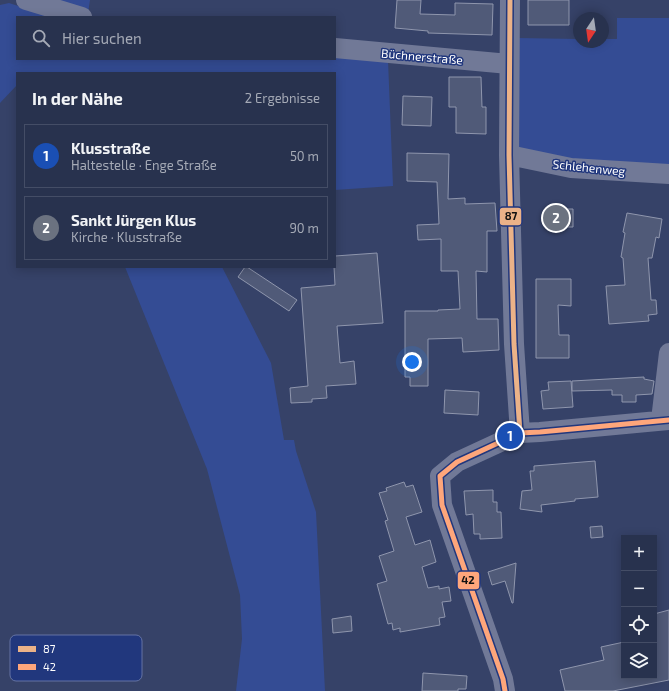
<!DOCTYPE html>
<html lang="de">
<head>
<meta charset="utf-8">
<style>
	body { margin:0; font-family:"Exo 2",sans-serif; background:#343e58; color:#f1f3f6 }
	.controls { position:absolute; right:12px; bottom:12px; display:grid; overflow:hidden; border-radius:0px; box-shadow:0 2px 10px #0003 }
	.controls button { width:36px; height:36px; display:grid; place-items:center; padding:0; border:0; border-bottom:1px solid #444d66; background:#28324e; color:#f1f3f6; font:20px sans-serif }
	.compass { position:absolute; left:573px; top:12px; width:36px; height:36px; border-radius:50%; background:#28324e; box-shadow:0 2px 10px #0003; rotate:193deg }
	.you { position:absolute; left:412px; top:362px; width:14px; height:14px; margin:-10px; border:3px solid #fff; border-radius:50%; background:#1a73e8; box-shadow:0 0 0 6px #1a73e833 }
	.badge { display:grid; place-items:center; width:26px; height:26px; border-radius:50%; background:#90b9f0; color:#fff; font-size:13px; font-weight:700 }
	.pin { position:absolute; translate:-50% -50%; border:2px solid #fff; box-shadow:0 1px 4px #0006 }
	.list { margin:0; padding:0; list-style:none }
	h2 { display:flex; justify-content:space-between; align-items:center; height:52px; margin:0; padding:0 16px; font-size:17px }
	h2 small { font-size:13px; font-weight:400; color:#a5aab6 }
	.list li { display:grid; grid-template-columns:26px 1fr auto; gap:12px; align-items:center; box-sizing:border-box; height:64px; margin:0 8px 8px; padding:0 8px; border:1px solid #444d66; border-radius:0px }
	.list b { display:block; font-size:15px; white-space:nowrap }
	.list p { margin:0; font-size:13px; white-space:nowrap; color:#a5aab6 }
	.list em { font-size:13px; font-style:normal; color:#a5aab6 }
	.icon { flex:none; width:22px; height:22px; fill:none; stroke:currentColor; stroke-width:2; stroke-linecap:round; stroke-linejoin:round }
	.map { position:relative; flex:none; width:669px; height:691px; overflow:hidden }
	.search { position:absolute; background:#28324e; box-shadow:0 2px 10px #0003; left:16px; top:16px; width:320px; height:44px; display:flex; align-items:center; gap:10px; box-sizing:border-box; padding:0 14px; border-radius:0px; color:#a5aab6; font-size:15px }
	.panel { position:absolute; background:#28324e; box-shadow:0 2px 10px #0003; left:16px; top:72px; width:320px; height:196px; border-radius:0px }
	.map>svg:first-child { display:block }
</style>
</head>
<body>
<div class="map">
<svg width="669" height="691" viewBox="0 0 669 691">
	<rect width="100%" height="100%" fill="#364268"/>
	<path fill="#344c94" d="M 49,0 L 90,0 L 88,13 Z
		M 9,3 L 52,17 L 17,17 L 17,59 L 335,59 L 335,56 L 388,60 L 393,186 L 335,190 L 335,73 L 17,73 L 17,85 L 0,103 L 0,5 Z
		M 617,18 L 669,18 L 669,170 L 571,164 L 515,150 L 517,38 L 579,39 L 579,42 L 603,42 L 603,39 L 617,39 Z
		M 125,267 L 222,267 L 271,363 L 284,440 L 294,440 L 296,451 L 316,512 L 325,691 L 236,691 L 242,639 L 240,595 L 207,469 Z"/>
	<path fill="#505a78" stroke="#8f96ad" d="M 397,0 L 421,0 L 420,14 L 455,15 L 455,3 L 493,4 L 492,35 L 428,33 L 428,31 L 395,28 Z
		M 528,0 L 569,0 L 569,25 L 528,25 Z
		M 449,77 L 481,77 L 482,107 L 486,107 L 486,134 L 456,133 L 456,107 L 449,107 Z
		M 403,96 L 432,97 L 431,126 L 402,125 Z
		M 407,153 L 449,154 L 448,199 L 465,198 L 465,204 L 495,203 L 497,231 L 487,231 L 487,272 L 476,271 L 477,319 L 498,319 L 499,350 L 463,352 L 462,338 L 428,339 L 428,386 L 410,386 L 410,377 L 405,377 L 405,311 L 438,311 L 438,310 L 460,309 L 458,271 L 441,271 L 441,239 L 418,240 L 417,225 L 439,224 L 437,182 L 407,181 Z
		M 546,209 L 573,209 L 573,227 L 546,227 Z
		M 627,213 L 662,219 L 659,238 L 656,237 L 652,258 L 648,258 L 651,300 L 656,300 L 657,314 L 648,315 L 649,321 L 609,324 L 606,286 L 625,285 L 623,258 L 621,257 L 625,233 L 623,232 Z
		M 377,253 L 383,323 L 337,326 L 340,363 L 354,361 L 356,384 L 326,386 L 327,398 L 312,399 L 312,402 L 291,403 L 290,388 L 308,386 L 301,288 L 335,285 L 334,267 L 335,267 L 335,256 Z
		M 245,267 L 247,267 L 297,300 L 289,311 L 238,277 Z
		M 536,279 L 571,279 L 571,306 L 558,305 L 559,335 L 569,335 L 569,358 L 536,358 Z
		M 644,377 L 644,379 L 654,381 L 652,394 L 636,395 L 636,402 L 622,402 L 622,395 L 612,395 L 612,390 L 572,391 L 572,381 Z
		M 571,381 L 573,407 L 543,409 L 541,391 L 549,390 L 548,382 Z
		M 445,390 L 479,392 L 478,415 L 444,413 Z
		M 595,461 L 598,497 L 575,499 L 575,501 L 541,505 L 542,512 L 520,509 L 522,491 L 532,490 L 530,471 L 534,471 L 534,466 Z
		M 404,482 L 406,487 L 413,485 L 422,512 L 406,517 L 415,545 L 430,540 L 436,562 L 422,567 L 428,588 L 439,586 L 439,589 L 449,587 L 451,601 L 442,602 L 445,617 L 439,618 L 440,625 L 400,632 L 400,628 L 393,630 L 392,623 L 388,624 L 377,584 L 387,581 L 379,556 L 394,551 L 385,521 L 388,520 L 379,493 L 387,491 L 386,488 Z
		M 493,490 L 493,502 L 497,502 L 497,512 L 501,512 L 502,538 L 480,539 L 480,534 L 474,534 L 473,514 L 466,515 L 464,491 Z
		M 602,526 L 603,537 L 591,538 L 590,527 Z
		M 516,563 L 513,603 L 512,603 L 505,581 L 492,585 L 488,572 Z
		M 669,610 L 669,680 L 613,691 L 565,691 L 560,670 L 604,660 L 601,647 L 624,642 L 624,676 L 654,676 L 654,614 Z
		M 351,616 L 352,631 L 333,633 L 332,619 Z
		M 423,673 L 467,676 L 466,689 L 458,689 L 458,691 L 422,691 Z"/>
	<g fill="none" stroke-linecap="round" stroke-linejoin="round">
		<path stroke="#717997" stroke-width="20" d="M 26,0 L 82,17
			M 510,0 L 509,155 L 514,344 L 520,433
			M 335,48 L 509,64
			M 509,155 L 571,168 L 669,174
			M 661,420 L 669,353
			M 505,691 L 503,679 L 442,505 L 440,476 L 457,462 L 520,433 L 540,432 L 669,420"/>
		<defs>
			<path id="bus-1" d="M 510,0 L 509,155 L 514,344 L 520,433"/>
			<path id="bus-2" d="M 505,691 L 503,679 L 442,505 L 440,476 L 457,462 L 520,433 L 540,432 L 669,420"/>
		</defs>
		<use href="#bus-1" stroke="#21377d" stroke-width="8"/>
		<use href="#bus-2" stroke="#21377d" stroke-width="8"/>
		<use href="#bus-1" stroke="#ebb288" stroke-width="5"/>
		<use href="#bus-2" stroke="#fea67b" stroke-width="5"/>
	</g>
	<g text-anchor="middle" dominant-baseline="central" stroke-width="3" stroke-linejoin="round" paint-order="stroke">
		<g font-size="12" fill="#fff" stroke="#21377d">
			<text transform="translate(422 56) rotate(5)">Büchnerstraße</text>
			<text transform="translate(589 167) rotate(6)">Schlehenweg</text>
		</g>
	</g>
	<rect x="10" y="635" width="132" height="46" rx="6" fill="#21377d" stroke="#6473a4" stroke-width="1"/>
	<rect x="18" y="646" width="18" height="6" fill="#ebb288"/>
	<rect x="18" y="664" width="18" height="6" fill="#fea67b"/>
	<g font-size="11" fill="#fff">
		<text x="43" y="653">87</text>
		<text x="43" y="671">42</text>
	</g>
	<g stroke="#21377d" stroke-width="1.5">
		<rect x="499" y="207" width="23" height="19" rx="4" fill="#ebb288"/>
		<rect x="457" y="571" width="23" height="19" rx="4" fill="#fea67b"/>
	</g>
	<g font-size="11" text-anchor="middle" font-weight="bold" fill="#111">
		<text x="511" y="220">87</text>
		<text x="468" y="584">42</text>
	</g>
</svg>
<div class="controls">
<button>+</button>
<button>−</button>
<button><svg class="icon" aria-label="locate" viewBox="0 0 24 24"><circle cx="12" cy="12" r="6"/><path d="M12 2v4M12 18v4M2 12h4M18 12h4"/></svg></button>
<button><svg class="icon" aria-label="layers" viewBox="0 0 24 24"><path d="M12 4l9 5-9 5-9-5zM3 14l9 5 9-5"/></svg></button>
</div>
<svg class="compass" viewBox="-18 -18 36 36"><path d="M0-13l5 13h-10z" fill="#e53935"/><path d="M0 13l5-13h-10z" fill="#a5aab6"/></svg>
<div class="you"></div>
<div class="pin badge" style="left:510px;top:436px;background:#1a4fb4">1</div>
<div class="pin badge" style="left:556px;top:218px;background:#6b7280">2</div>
<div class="search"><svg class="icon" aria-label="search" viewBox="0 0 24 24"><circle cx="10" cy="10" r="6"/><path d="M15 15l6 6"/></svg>Hier suchen</div>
<section class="panel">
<h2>In der Nähe<small>2 Ergebnisse</small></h2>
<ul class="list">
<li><span class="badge" style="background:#1a4fb4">1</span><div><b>Klusstraße</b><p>Haltestelle · Enge Straße</p></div><em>50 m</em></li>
<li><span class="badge" style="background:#6b7280">2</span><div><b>Sankt Jürgen Klus</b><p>Kirche · Klusstraße</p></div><em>90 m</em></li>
</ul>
</section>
</div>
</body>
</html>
